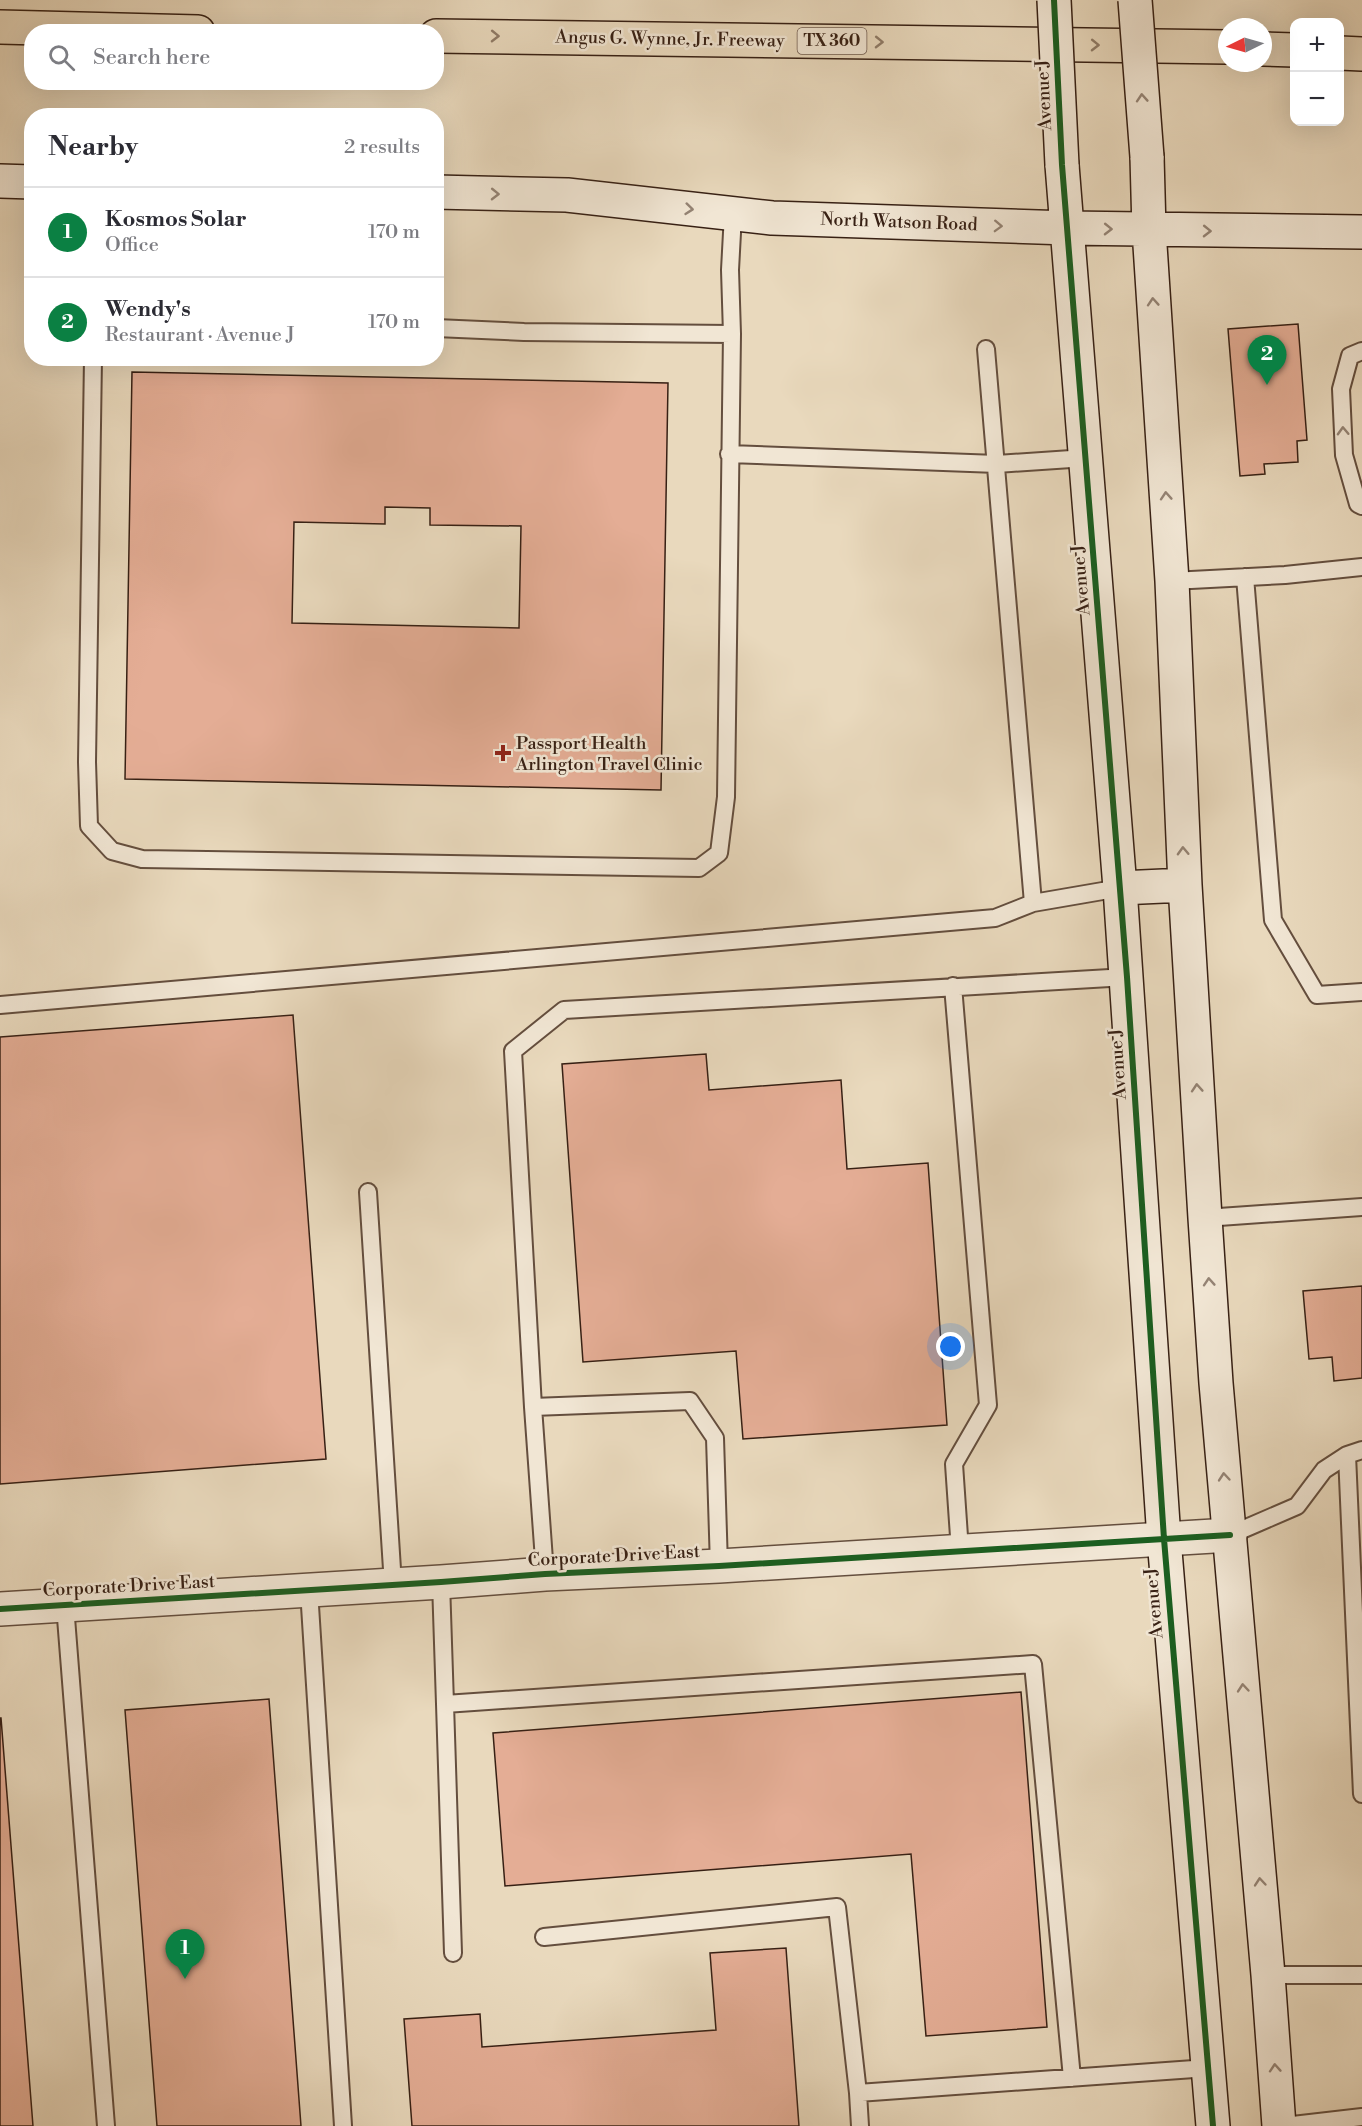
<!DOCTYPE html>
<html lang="en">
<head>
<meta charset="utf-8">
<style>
	body { margin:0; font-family:"Libre Bodoni",serif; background:#f7f7f7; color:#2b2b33 }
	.controls { position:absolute; right:18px; top:18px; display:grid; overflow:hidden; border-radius:12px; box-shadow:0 6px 24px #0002 }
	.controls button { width:54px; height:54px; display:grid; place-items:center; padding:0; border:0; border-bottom:2px solid #e1e1e2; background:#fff; color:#2b2b33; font:30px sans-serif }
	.compass { position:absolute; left:1218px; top:18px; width:54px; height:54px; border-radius:50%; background:#fff; box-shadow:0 6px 24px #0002; rotate:265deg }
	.you { position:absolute; left:951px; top:1347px; width:21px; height:21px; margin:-15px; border:4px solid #fff; border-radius:50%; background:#1a73e8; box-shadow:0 0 0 9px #1a73e833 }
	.badge { display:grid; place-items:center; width:39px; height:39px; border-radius:50%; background:#0b8043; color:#fff; font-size:20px; font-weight:700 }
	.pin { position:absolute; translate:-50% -50px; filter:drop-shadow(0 2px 3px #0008) }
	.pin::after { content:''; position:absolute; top:32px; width:21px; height:18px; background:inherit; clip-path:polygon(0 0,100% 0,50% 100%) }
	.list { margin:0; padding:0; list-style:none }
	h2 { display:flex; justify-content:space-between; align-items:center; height:78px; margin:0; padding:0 24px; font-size:26px }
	h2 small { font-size:20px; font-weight:400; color:#7c7c81 }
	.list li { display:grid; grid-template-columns:39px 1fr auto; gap:18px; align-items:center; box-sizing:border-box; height:90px; padding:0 24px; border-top:2px solid #e1e1e2 }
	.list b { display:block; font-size:22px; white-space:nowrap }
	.list p { margin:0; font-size:20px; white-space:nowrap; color:#7c7c81 }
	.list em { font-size:20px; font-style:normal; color:#7c7c81 }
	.icon { flex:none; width:33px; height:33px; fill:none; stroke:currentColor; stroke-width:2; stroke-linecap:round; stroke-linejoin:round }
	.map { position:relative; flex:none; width:1362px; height:2126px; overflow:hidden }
	.search { position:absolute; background:#fff; box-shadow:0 6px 24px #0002; left:24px; top:24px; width:420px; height:66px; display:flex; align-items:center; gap:15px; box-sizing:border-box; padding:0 21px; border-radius:24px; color:#7c7c81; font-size:22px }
	.panel { position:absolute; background:#fff; box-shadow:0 6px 24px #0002; left:24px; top:108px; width:420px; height:258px; border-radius:24px }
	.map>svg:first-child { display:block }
</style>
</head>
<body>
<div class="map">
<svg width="1362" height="2126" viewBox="0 0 1362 2126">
	<rect width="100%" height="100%" fill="#e9d9bd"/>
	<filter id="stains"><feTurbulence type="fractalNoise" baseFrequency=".00333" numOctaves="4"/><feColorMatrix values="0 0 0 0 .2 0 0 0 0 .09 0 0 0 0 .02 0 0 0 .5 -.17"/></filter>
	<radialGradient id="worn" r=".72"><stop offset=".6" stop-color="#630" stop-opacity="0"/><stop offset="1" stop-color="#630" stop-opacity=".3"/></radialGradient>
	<path fill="#e4ad95" stroke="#372014" stroke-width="1.5" fill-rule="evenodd" d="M 1298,324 L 1307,440 L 1297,441 L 1298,462 L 1264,464 L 1265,474 L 1240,476 L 1228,329 Z
		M 132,372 L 668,383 L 661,790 L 125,779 ZM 385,507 L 430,508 L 430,525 L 521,526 L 519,628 L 292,623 L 294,522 L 385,524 Z
		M 293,1015 L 326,1459 L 0,1484 L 0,1037 Z
		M 706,1054 L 709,1090 L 841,1080 L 847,1169 L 928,1163 L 947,1425 L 743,1439 L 736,1351 L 583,1362 L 562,1064 Z
		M 1362,1286 L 1362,1378 L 1334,1381 L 1332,1357 L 1309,1359 L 1303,1291 Z
		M 1021,1692 L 1047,2027 L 926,2036 L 911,1854 L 505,1886 L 493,1733 Z
		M 269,1699 L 301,2126 L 157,2126 L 125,1710 Z
		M 0,1718 L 1,1718 L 33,2126 L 0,2126 Z
		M 786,1948 L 799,2126 L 412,2126 L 404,2019 L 480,2014 L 482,2047 L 716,2030 L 710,1953 Z"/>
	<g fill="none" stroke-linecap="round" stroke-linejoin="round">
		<defs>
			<path id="lane" d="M 436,328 L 524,332 L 732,334
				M 986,349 L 1033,903
				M 1362,351 L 1350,356 L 1341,389 L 1344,455 L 1358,504 L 1362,506
				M 93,358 L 87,762 L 89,826 L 112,851 L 142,859 L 699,868 L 719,853 L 726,797 L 732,334 L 730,270 L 733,214
				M 729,454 L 997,464 L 1086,458
				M 1245,577 L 1273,920 L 1317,995 L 1362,992
				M 1172,581 L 1285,575 L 1362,567
				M 953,986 L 988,1405 L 954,1464 L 960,1551
				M 0,1005 L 995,918 L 1033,903 L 1120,888
				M 368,1192 L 393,1585
				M 1205,1218 L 1362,1207
				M 533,1407 L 690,1401 L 715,1438 L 719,1566
				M 1347,1455 L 1362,1794
				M 1230,1535 L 1297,1506 L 1324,1470 L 1347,1455 L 1362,1450
				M 545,1574 L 533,1407 L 513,1051 L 564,1010 L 1127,977
				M 441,1582 L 445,1704
				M 309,1590 L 343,2126
				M 65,1605 L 106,2126
				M 544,1937 L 837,1907 L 858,2093 L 1208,2068
				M 453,1953 L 445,1704 L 1033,1664 L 1072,2078
				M 1268,1975 L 1362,1975
				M 858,2093 L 860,2126
				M 1284,2126 L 1362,2117"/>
			<path id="street" d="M 0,1609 L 441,1582 L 545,1574 L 719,1566 L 1230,1535"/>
			<path id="secondary" d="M 1147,157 L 1149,230 L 1172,581 L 1185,885 L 1205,1218 L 1216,1383 L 1268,1975 L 1279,2126
				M 1062,165 L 1120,888 L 1164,1539 L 1213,2126
				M 0,181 L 32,182
				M 436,192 L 567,195 L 772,218 L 1068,228 L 1362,232
				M 1120,888 L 1185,885"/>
			<path id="highway" d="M 0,27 L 198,32
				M 436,36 L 1227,47
				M 1263,49 L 1294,50
				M 1340,53 L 1362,54"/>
		</defs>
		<use href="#lane" stroke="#644e3e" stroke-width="20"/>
		<use href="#street" stroke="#644e3e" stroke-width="36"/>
		<use href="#secondary" stroke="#372014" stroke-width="36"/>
		<use href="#highway" stroke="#372014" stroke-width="36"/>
		<use href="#lane" stroke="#f1e6d4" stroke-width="16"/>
		<use href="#street" stroke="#f1e6d4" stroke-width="33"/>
		<use href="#secondary" stroke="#f1e6d4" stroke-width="33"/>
		<use href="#highway" stroke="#e9d9bd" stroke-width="33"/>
		<defs>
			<path id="secondary-bridge" d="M 1054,0 L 1062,165
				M 1135,0 L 1147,157"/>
		</defs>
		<use href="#secondary-bridge" stroke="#372014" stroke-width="36" stroke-linecap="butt"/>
		<use href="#secondary-bridge" stroke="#f1e6d4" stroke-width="33"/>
		<defs>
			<path id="cycleway" d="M 1054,0 L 1062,165 L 1127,977 L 1164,1539 L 1213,2126
				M 0,1609 L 441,1582 L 545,1574 L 719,1566 L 1230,1535"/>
		</defs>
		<use href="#cycleway" stroke="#f1e6d4" stroke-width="10"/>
		<use href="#cycleway" stroke="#1b5e20" stroke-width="6"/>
	</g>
	<defs><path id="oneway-chevron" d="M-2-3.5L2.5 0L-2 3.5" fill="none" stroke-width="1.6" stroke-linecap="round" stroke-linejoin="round" transform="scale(1.5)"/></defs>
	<g stroke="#907c68">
		<use href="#oneway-chevron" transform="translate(495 36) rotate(1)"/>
		<use href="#oneway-chevron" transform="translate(879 42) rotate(1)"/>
		<use href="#oneway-chevron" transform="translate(1095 45) rotate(1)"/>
	</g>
	<g stroke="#948374">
		<use href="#oneway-chevron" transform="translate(1142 98) rotate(-94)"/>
		<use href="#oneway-chevron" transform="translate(495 194) rotate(1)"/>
		<use href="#oneway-chevron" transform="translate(689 209) rotate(6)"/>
		<use href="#oneway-chevron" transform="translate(998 226) rotate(2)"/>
		<use href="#oneway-chevron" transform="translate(1108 229) rotate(1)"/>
		<use href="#oneway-chevron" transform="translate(1207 231) rotate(1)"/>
		<use href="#oneway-chevron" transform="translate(1153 302) rotate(-94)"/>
		<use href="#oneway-chevron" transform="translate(1343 431) rotate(-92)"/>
		<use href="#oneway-chevron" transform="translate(1166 496) rotate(-94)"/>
		<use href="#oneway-chevron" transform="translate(1183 851) rotate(-92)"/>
		<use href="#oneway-chevron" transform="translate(1197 1088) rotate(-94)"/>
		<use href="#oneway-chevron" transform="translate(1209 1282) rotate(-94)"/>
		<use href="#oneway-chevron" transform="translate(1224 1477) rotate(-95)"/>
		<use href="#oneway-chevron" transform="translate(1243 1688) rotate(-95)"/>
		<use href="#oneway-chevron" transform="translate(1260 1882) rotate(-95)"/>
		<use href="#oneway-chevron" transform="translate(1275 2068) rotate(-94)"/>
	</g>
	<path fill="#8f2418" stroke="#f1e6d4" stroke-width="2" d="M500 744h6v6h6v6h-6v6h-6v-6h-6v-6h6z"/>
	<g text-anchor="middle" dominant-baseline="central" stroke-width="5" stroke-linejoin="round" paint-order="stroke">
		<rect fill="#f1e6d4" stroke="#6f5b4e" stroke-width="1.5" x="797.5" y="28" width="69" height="26" rx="4.5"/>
		<g font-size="16" font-weight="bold" fill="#372014">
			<text x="832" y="41">TX 360</text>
		</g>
		<g font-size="18" fill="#372014" stroke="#f1e6d4">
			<text transform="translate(670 39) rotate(1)">Angus G. Wynne, Jr. Freeway</text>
			<text transform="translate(1044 95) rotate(-93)">Avenue J</text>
			<text transform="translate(899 222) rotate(2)">North Watson Road</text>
			<text transform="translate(1081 580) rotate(-95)">Avenue J</text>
			<text transform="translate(1118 1064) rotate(-94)">Avenue J</text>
			<text transform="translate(614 1556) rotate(-3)">Corporate Drive East</text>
			<text transform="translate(129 1586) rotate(-3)">Corporate Drive East</text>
			<text transform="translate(1154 1603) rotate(-95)">Avenue J</text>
		</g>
		<g font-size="18" fill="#372014" stroke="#f1e6d4" text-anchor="start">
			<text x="516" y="743">Passport Health<tspan x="516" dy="21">Arlington Travel Clinic</tspan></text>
		</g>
	</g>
	<rect width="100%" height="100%" filter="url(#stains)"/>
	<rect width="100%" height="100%" fill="url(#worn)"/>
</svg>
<div class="controls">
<button>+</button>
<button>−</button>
</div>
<svg class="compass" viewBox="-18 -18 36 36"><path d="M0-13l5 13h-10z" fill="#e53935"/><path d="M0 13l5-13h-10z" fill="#7c7c81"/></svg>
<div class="you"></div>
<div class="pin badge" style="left:185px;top:1979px">1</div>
<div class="pin badge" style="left:1267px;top:385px">2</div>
<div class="search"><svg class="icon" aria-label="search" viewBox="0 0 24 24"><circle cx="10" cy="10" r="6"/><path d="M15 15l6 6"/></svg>Search here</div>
<section class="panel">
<h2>Nearby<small>2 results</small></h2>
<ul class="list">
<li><span class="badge">1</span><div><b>Kosmos Solar</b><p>Office</p></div><em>170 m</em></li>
<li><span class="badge">2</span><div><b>Wendy's</b><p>Restaurant · Avenue J</p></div><em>170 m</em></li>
</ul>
</section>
</div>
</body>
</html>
